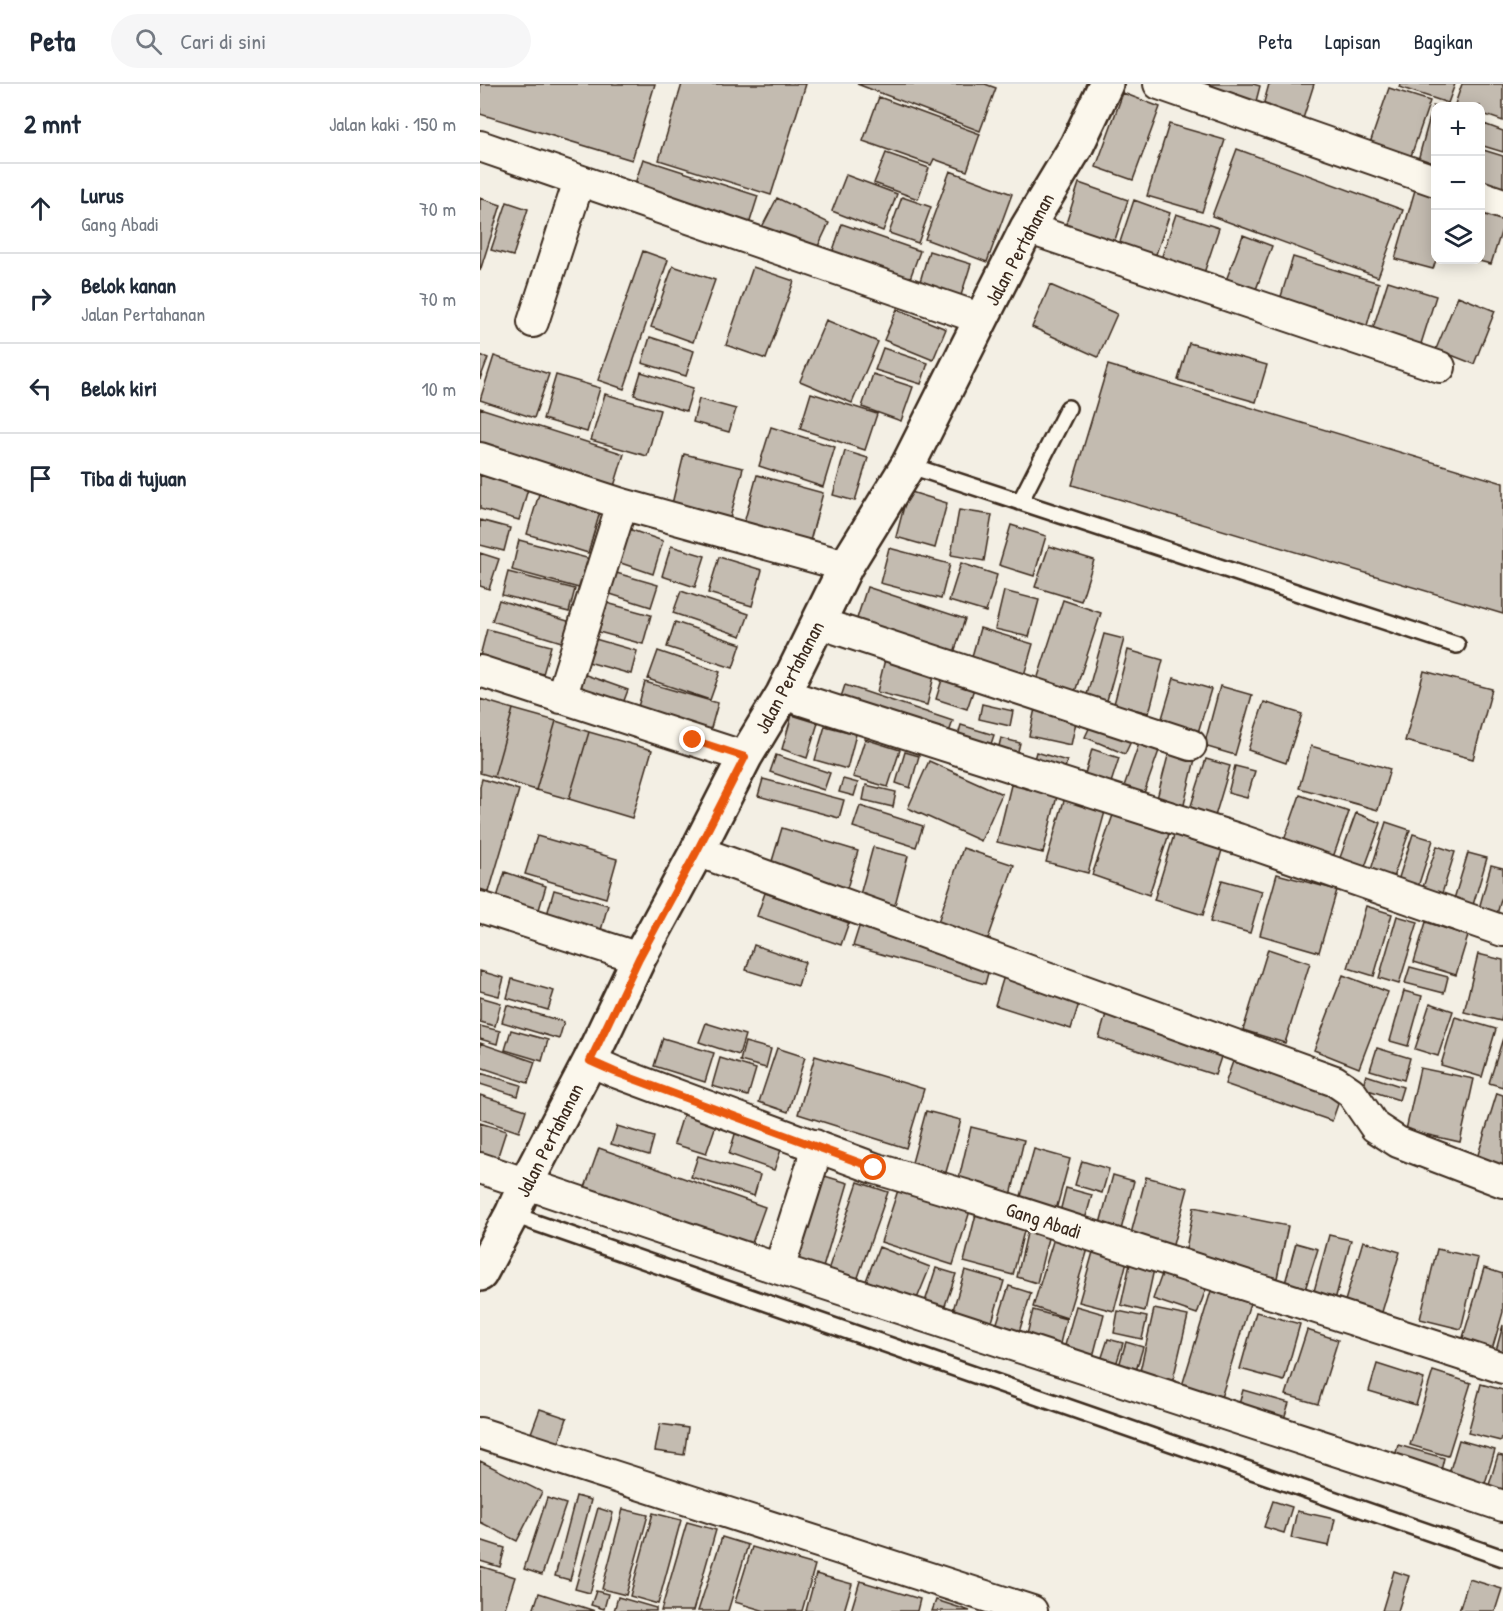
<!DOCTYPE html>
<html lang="id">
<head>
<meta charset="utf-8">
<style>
	body { margin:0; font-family:"Patrick Hand",sans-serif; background:#f6f6f7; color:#1f2937 }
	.controls { position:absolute; right:18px; top:18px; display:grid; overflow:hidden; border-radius:12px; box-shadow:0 3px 15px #0003 }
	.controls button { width:54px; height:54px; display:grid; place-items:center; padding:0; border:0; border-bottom:2px solid #e0e1e3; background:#fff; color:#1f2937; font:30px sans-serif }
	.stop { position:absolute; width:18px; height:18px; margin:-14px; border:4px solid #ea580c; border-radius:50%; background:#fff }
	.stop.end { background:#ea580c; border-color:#fff; box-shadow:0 2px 6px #0008 }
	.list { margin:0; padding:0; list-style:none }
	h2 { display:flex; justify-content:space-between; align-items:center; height:78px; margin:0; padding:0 24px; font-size:26px }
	h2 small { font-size:20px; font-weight:400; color:#747a83 }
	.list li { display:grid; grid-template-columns:39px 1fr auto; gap:18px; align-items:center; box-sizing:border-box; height:90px; padding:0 24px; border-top:2px solid #e0e1e3 }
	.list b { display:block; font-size:22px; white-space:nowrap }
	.list p { margin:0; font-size:20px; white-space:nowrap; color:#747a83 }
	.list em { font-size:20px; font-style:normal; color:#747a83 }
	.icon { flex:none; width:33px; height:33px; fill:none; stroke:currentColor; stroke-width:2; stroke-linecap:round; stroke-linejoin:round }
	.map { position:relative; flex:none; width:1023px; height:1527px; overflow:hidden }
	header { display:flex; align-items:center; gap:36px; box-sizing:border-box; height:84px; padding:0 30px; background:#fff; border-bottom:2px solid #e0e1e3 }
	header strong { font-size:28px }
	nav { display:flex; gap:33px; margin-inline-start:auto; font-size:21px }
	.search { width:420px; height:54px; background:#f6f6f7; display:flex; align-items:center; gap:15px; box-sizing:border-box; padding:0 21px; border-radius:33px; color:#747a83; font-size:22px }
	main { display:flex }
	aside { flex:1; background:#fff }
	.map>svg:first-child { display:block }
</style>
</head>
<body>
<header>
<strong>Peta</strong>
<div class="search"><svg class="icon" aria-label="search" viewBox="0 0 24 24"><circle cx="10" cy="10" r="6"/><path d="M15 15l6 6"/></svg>Cari di sini</div>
<nav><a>Peta</a><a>Lapisan</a><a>Bagikan</a></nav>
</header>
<main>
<aside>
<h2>2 mnt<small>Jalan kaki · 150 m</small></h2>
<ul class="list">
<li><svg class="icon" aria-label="ahead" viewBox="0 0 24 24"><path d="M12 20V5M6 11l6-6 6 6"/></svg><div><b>Lurus</b><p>Gang Abadi</p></div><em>70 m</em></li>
<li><svg class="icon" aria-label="right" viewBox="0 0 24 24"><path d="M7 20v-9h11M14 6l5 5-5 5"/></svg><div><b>Belok kanan</b><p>Jalan Pertahanan</p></div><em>70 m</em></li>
<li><svg class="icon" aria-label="left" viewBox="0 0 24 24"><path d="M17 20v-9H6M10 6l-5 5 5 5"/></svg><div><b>Belok kiri</b></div><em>10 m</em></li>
<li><svg class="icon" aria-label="arrive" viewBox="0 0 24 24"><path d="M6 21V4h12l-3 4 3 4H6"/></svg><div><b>Tiba di tujuan</b></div></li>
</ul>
</aside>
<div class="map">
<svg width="1023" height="1527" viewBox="0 0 1023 1527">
	<rect width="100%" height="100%" fill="#f3efe4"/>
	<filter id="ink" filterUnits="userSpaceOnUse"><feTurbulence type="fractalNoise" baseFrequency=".0167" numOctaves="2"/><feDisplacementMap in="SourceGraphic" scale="12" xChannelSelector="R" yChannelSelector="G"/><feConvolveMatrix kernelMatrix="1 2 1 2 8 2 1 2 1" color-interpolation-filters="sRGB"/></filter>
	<g filter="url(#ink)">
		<path fill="#c3bbb0" stroke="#3b2a1e" stroke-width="1.5" d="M 0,0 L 175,0 L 152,76 L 0,30 Z
			M 202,0 L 326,0 L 291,111 L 179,76 Z
			M 377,0 L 505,0 L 516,4 L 500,47 Z
			M 708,0 L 773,0 L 780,2 L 774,25 Z
			M 789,0 L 834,0 L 821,41 L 781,29 Z
			M 920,0 L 975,0 L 968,19 L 919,3 Z
			M 982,0 L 1023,0 L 1023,37 L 1000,29 L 1000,22 L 981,22 L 975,20 Z
			M 909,4 L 950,17 L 931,72 L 890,59 Z
			M 643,9 L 680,23 L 653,96 L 616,83 Z
			M 399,13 L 500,50 L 487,87 L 454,75 L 451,81 L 383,57 Z
			M 953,22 L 956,23 L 956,93 L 935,87 Z
			M 689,40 L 745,56 L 722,128 L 667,112 Z
			M 1004,40 L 1023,47 L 1023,68 L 1000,61 L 1000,51 Z
			M 757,65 L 923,126 L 898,193 L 732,132 Z
			M 1000,65 L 1023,72 L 1023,107 L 1000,107 Z
			M 406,69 L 449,84 L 438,115 L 394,99 Z
			M 163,75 L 278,112 L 267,147 L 152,109 Z
			M 470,87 L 532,110 L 507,178 L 445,155 Z
			M 366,91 L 417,110 L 403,147 L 352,127 Z
			M 599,99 L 648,116 L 632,165 L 583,149 Z
			M 935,106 L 956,112 L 956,176 L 953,185 L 915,175 Z
			M 422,113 L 451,123 L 438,159 L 409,149 Z
			M 0,114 L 21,121 L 0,187 Z
			M 297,114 L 349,139 L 332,175 L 279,149 Z
			M 654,116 L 690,129 L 672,182 L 636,170 Z
			M 27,118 L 48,125 L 33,172 L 11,166 Z
			M 1000,119 L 1023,127 L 1023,142 L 1011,180 L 995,176 L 1000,176 Z
			M 696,130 L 739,144 L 721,198 L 678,184 Z
			M 362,140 L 440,167 L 425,208 L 348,181 Z
			M 763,151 L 792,162 L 771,219 L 742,207 Z
			M 163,167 L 188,176 L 144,305 L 118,296 Z
			M 449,167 L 491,180 L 477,224 L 436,211 Z
			M 813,173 L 899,199 L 886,245 L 799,219 Z
			M 193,182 L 235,196 L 213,258 L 171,243 Z
			M 273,183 L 314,197 L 286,275 L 246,261 Z
			M 908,197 L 956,212 L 940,263 L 892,247 Z
			M 570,201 L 637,230 L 618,273 L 552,243 Z
			M 978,212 L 1015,227 L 994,280 L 956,265 Z
			M 417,225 L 466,245 L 453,276 L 404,256 Z
			M 346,236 L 398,258 L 372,319 L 320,297 Z
			M 170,253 L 214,267 L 206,292 L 162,279 Z
			M 709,259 L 787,281 L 776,318 L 698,296 Z
			M 403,264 L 448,279 L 441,300 L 395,286 Z
			M 0,271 L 8,274 L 0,295 Z
			M 14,272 L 69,290 L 54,334 L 0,316 Z
			M 628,281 L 1023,399 L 1023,530 L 592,401 Z
			M 161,288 L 213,304 L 206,327 L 154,311 Z
			M 393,290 L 433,303 L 421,337 L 382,323 Z
			M 76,291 L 120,304 L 107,348 L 63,335 Z
			M 331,309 L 397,330 L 385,366 L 320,345 Z
			M 125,310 L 180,326 L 167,372 L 111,356 Z
			M 219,315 L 256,325 L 249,348 L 213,338 Z
			M 0,324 L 144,370 L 131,412 L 0,370 Z
			M 291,343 L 355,363 L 343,403 L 279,382 Z
			M 365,367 L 388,374 L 375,417 L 353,411 Z
			M 204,370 L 263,384 L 250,434 L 192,420 Z
			M 0,391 L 48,405 L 39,436 L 0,425 Z
			M 277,391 L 343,409 L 330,457 L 264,439 Z
			M 428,407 L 467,419 L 455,464 L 416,453 Z
			M 59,410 L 120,428 L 108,469 L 47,450 Z
			M 479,426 L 512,431 L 504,477 L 471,471 Z
			M 0,436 L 30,444 L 24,467 L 0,461 Z
			M 531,441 L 566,452 L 554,492 L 519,481 Z
			M 143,443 L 183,457 L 173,490 L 132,476 Z
			M 39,456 L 118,477 L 110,507 L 32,486 Z
			M 191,462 L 225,472 L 215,503 L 182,492 Z
			M 569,462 L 614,476 L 601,517 L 555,503 Z
			M 409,464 L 470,480 L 461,515 L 400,499 Z
			M 0,469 L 19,475 L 9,505 L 0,502 Z
			M 239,473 L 282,486 L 272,522 L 228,509 Z
			M 481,479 L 517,491 L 506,528 L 469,517 Z
			M 28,488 L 95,505 L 89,528 L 22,511 Z
			M 133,488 L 178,501 L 171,523 L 127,509 Z
			M 387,503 L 485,535 L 472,575 L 374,544 Z
			M 201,507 L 269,530 L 261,552 L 193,529 Z
			M 524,507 L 559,516 L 549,553 L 515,545 Z
			M 19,516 L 91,538 L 85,559 L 12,537 Z
			M 583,516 L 621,529 L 592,617 L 554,605 Z
			M 123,518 L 171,531 L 163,560 L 115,547 Z
			M 195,538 L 261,560 L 253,584 L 187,563 Z
			M 500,544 L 553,560 L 542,598 L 489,583 Z
			M 7,545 L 71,562 L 63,590 L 0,572 Z
			M 624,550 L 644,555 L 626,620 L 606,614 Z
			M 115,555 L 157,567 L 151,590 L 108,578 Z
			M 648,566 L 683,576 L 669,629 L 634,620 Z
			M 178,567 L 240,588 L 230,616 L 168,595 Z
			M 407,567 L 457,580 L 447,621 L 397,608 Z
			M 944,587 L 1012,605 L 993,675 L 925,657 Z
			M 464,589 L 496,599 L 487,625 L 456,615 Z
			M 103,590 L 148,606 L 139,630 L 94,615 Z
			M 694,594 L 731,605 L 717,652 L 680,641 Z
			M 165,598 L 238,619 L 229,651 L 156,630 Z
			M 365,601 L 473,637 L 465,660 L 357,625 Z
			M 740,602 L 772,611 L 755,671 L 724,662 Z
			M 0,615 L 33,625 L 14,693 L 0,689 Z
			M 784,618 L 822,630 L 806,679 L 768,666 Z
			M 502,620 L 533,627 L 530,642 L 499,635 Z
			M 556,620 L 598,629 L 591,661 L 549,652 Z
			M 33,625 L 76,637 L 56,706 L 14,693 Z
			M 312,631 L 338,639 L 327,674 L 302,665 Z
			M 614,634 L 654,651 L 645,670 L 605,653 Z
			M 76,637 L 109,648 L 89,715 L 56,706 Z
			M 481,641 L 514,651 L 507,672 L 475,662 Z
			M 345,642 L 376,650 L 367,685 L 335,676 Z
			M 109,648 L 172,666 L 152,734 L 89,715 Z
			M 521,654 L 540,659 L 535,679 L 516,674 Z
			M 661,654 L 681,661 L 663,712 L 643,705 Z
			M 385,655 L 420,666 L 408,703 L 373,693 Z
			M 831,662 L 910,685 L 898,726 L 819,704 Z
			M 690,664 L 716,671 L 701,733 L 674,726 Z
			M 612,665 L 639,674 L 629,705 L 603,697 Z
			M 425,668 L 439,672 L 430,704 L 416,699 Z
			M 556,668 L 587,677 L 582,695 L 551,686 Z
			M 296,671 L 350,689 L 344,706 L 290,688 Z
			M 726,675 L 750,682 L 733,739 L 708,731 Z
			M 449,677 L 522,710 L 501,757 L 428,724 Z
			M 755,682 L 775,687 L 767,714 L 748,709 Z
			M 2,695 L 39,706 L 9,808 L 0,805 L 0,703 Z
			M 283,695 L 364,716 L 359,734 L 278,712 Z
			M 363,695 L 378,699 L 374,712 L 359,708 Z
			M 386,701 L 416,708 L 413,723 L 383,716 Z
			M 531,701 L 577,712 L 563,769 L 517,758 Z
			M 820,711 L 869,728 L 851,779 L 802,762 Z
			M 585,713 L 626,724 L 608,789 L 566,778 Z
			M 380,722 L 443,742 L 436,763 L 373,743 Z
			M 876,729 L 901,739 L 882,791 L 857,782 Z
			M 633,731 L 689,750 L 669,811 L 612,791 Z
			M 906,738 L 930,746 L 911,799 L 889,792 Z
			M 302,744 L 378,767 L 365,811 L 289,787 Z
			M 933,750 L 953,756 L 936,809 L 916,803 Z
			M 694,751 L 742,766 L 723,831 L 674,816 Z
			M 57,752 L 137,775 L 126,814 L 45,790 Z
			M 957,762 L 975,768 L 959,819 L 940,812 Z
			M 393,763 L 428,772 L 413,828 L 378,818 Z
			M 483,764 L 534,781 L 508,855 L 458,838 Z
			M 988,769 L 1007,774 L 990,831 L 971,825 Z
			M 1011,781 L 1023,784 L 1023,809 L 1015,837 L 997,832 Z
			M 25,788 L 66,802 L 55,839 L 13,826 Z
			M 797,790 L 857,806 L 839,868 L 780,851 Z
			M 742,796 L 782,807 L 770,849 L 730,838 Z
			M 74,806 L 128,821 L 118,857 L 64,841 Z
			M 285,809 L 369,838 L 361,861 L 277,832 Z
			M 886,822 L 912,830 L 894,892 L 868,884 Z
			M 917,832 L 938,838 L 919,900 L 899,894 Z
			M 946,838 L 988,852 L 976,891 L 934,878 Z
			M 380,840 L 511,878 L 505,900 L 373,862 Z
			M 274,861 L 325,878 L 318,902 L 266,886 Z
			M 788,865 L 830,879 L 805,959 L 763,946 Z
			M 998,870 L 1023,876 L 1023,928 L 1021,937 L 984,928 Z
			M 930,883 L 968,893 L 964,909 L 925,899 Z
			M 0,887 L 24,894 L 19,912 L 0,907 Z
			M 863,891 L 908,908 L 879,984 L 834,966 Z
			M 524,892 L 600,916 L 591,945 L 515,921 Z
			M 32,895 L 74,907 L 68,926 L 27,914 Z
			M 924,907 L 942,912 L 928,962 L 910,957 Z
			M 0,913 L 21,919 L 15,942 L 0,938 Z
			M 950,919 L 973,927 L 958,972 L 935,965 Z
			M 27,921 L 84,938 L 79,955 L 22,938 Z
			M 626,930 L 743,967 L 735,991 L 619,954 Z
			M 975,933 L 1016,945 L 1002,993 L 961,981 Z
			M 226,939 L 265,951 L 259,971 L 219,958 Z
			M 0,942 L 20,947 L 17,960 L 0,955 Z
			M 31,946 L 68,956 L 62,977 L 25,966 Z
			M 183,954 L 234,969 L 225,998 L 174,982 Z
			M 1023,954 L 1023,1003 L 1009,999 Z
			M 265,958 L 291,965 L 286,984 L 260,977 Z
			M 0,959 L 55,978 L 48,999 L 0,983 Z
			M 297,964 L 325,973 L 308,1028 L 279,1018 Z
			M 897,964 L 930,974 L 924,996 L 890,986 Z
			M 756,969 L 863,1006 L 852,1037 L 745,1000 Z
			M 335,972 L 444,1005 L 426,1064 L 318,1030 Z
			M 240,974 L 276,985 L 268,1012 L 232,1002 Z
			M 940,984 L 994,995 L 980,1058 L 926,1046 Z
			M 0,989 L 41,1001 L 38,1012 L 0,1000 Z
			M 886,991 L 923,1003 L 919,1016 L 882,1004 Z
			M 1017,1009 L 1023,1011 L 1023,1082 L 997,1074 Z
			M 0,1011 L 46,1026 L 39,1048 L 0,1035 Z
			M 205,1025 L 238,1035 L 226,1070 L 194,1060 Z
			M 446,1027 L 481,1036 L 464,1095 L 430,1086 Z
			M 0,1039 L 26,1047 L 15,1081 L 0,1077 Z
			M 137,1042 L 174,1053 L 169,1071 L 131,1060 Z
			M 491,1043 L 544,1056 L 530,1116 L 477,1103 Z
			M 256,1047 L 302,1063 L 294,1086 L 249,1070 Z
			M 119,1064 L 285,1123 L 268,1170 L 102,1112 Z
			M 554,1065 L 590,1075 L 576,1126 L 540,1116 Z
			M 218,1072 L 280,1091 L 274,1112 L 211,1093 Z
			M 602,1077 L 629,1085 L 622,1109 L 595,1101 Z
			M 338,1090 L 368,1099 L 342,1187 L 312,1179 Z
			M 633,1091 L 654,1097 L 638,1157 L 617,1151 Z
			M 666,1093 L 708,1104 L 690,1172 L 648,1161 Z
			M 378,1098 L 408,1108 L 375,1202 L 346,1192 Z
			M 419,1103 L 490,1127 L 473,1181 L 401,1158 Z
			M 586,1104 L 612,1111 L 603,1143 L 578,1136 Z
			M 714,1123 L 808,1142 L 797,1194 L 704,1175 Z
			M 496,1130 L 545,1143 L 533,1191 L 484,1178 Z
			M 548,1145 L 569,1150 L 557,1199 L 537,1193 Z
			M 849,1151 L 871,1156 L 855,1216 L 833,1211 Z
			M 574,1154 L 608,1165 L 587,1234 L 553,1223 Z
			M 883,1157 L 920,1168 L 902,1228 L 865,1217 Z
			M 816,1159 L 838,1165 L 822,1215 L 802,1210 Z
			M 399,1163 L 450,1183 L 434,1222 L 384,1202 Z
			M 957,1165 L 998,1174 L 981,1245 L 940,1235 Z
			M 613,1168 L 647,1177 L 634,1227 L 599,1218 Z
			M 650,1180 L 674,1185 L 665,1227 L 641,1221 Z
			M 456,1184 L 476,1190 L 462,1230 L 443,1224 Z
			M 1004,1184 L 1023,1190 L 1023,1228 L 1011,1269 L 981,1260 Z
			M 485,1186 L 524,1197 L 509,1248 L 470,1236 Z
			M 682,1190 L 726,1205 L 717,1230 L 673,1215 Z
			M 529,1202 L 551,1209 L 536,1258 L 513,1251 Z
			M 731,1207 L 770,1219 L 740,1317 L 701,1305 Z
			M 596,1222 L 624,1230 L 613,1273 L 584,1265 Z
			M 674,1225 L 708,1232 L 691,1304 L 658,1296 Z
			M 553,1226 L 586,1235 L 577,1272 L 544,1263 Z
			M 638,1227 L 667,1233 L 662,1255 L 634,1249 Z
			M 776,1228 L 820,1240 L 804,1297 L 760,1285 Z
			M 1023,1241 L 1023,1276 L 1014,1274 Z
			M 827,1246 L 858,1256 L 838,1320 L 806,1311 Z
			M 628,1255 L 643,1259 L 633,1290 L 618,1285 Z
			M 646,1258 L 663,1263 L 653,1297 L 636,1292 Z
			M 897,1280 L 944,1295 L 936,1321 L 889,1307 Z
			M 953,1287 L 991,1299 L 968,1372 L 930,1361 Z
			M 1001,1300 L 1023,1306 L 1023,1349 L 1021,1357 L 988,1349 Z
			M 763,1306 L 809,1319 L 801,1344 L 756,1331 Z
			M 60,1325 L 87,1334 L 79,1359 L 51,1349 Z
			M 180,1340 L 208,1344 L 204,1371 L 175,1367 Z
			M 979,1356 L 1015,1366 L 1003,1406 L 967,1396 Z
			M 918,1361 L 964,1374 L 959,1395 L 912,1384 Z
			M 1018,1371 L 1023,1372 L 1023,1416 L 1006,1411 Z
			M 0,1377 L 62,1408 L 37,1457 L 0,1438 Z
			M 96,1412 L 111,1416 L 90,1496 L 75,1492 Z
			M 67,1414 L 86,1420 L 62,1491 L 44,1485 Z
			M 793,1417 L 812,1423 L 804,1449 L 784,1443 Z
			M 118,1424 L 133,1429 L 110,1509 L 95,1505 Z
			M 143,1425 L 168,1431 L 146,1511 L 122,1505 Z
			M 817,1427 L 855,1435 L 849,1462 L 811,1454 Z
			M 173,1429 L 201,1436 L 178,1520 L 150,1512 Z
			M 207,1438 L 236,1446 L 213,1527 L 181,1527 Z
			M 242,1453 L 268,1461 L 248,1527 L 218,1527 Z
			M 0,1456 L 25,1464 L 20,1483 L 0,1477 Z
			M 272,1463 L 335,1481 L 322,1527 L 285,1527 L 255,1518 Z
			M 0,1482 L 35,1493 L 24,1527 L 0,1527 Z
			M 914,1487 L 929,1492 L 918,1527 L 902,1527 Z
			M 336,1490 L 372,1500 L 364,1527 L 326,1527 Z
			M 989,1495 L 1022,1505 L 1015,1527 L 979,1527 Z
			M 380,1497 L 440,1515 L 437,1527 L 371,1527 Z
			M 116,1507 L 128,1510 L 124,1525 L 111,1521 Z
			M 59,1509 L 115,1527 L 53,1527 Z
			M 138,1513 L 176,1524 L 176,1527 L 134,1527 Z
			M 456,1516 L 490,1527 L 452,1527 Z"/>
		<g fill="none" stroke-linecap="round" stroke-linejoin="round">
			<defs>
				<path id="lane" d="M 428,381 L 977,561
					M 540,418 L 588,324
					M 32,1130 L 56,1139 L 1023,1474"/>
				<path id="street" d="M 679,0 L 956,97
					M 0,62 L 502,235
					M 1000,112 L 1023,120
					M 547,144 L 960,283
					M 53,238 L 99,97
					M 0,374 L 142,420 L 366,482
					M 339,539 L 711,661
					M 0,587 L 265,673
					M 303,610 L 758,755 L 1023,847
					M 81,614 L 142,420
					M 217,767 L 855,997 L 871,1008 L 895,1043 L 918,1058 L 1023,1098
					M 0,823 L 159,874
					M 110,977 L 135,988 L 394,1084 L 495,1114 L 1023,1284
					M 0,1084 L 299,1185 L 928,1390 L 1023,1422
					M 299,1185 L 332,1081 L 335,1061
					M 0,1349 L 552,1527"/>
				<path id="primary" d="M 0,1190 L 32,1130 L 46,1099 L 110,977 L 159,874 L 217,767 L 265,673 L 303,610 L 366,482 L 428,381 L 547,144 L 597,61 L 626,0"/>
			</defs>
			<use href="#lane" stroke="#3b2a1e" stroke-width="20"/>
			<use href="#street" stroke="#3b2a1e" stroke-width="34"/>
			<use href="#primary" stroke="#3b2a1e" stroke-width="38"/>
			<use href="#lane" stroke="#fbf7ec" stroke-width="15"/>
			<use href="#street" stroke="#fbf7ec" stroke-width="30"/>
			<use href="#primary" stroke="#fbf7ec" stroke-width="33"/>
		</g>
	</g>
	<g fill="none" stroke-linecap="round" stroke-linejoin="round" filter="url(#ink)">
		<path stroke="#ea580c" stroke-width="8" d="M 213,656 L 265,673 L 217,767 L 159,874 L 110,977 L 135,988 L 394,1084"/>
	</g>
	<g text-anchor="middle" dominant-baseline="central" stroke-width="5" stroke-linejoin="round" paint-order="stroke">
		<g font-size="20" fill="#3b2a1e" stroke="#fbf7ec">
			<text transform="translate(539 165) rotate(-62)">Jalan Pertahanan</text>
			<text transform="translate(309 593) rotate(-62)">Jalan Pertahanan</text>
			<text transform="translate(69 1056) rotate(-63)">Jalan Pertahanan</text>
			<text transform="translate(564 1136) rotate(18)">Gang Abadi</text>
		</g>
	</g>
</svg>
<div class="controls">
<button>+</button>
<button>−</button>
<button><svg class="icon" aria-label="layers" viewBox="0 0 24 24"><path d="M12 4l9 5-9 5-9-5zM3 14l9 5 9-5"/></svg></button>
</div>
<div class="stop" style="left:394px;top:1084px"></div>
<div class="stop end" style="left:213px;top:656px"></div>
</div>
</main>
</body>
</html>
